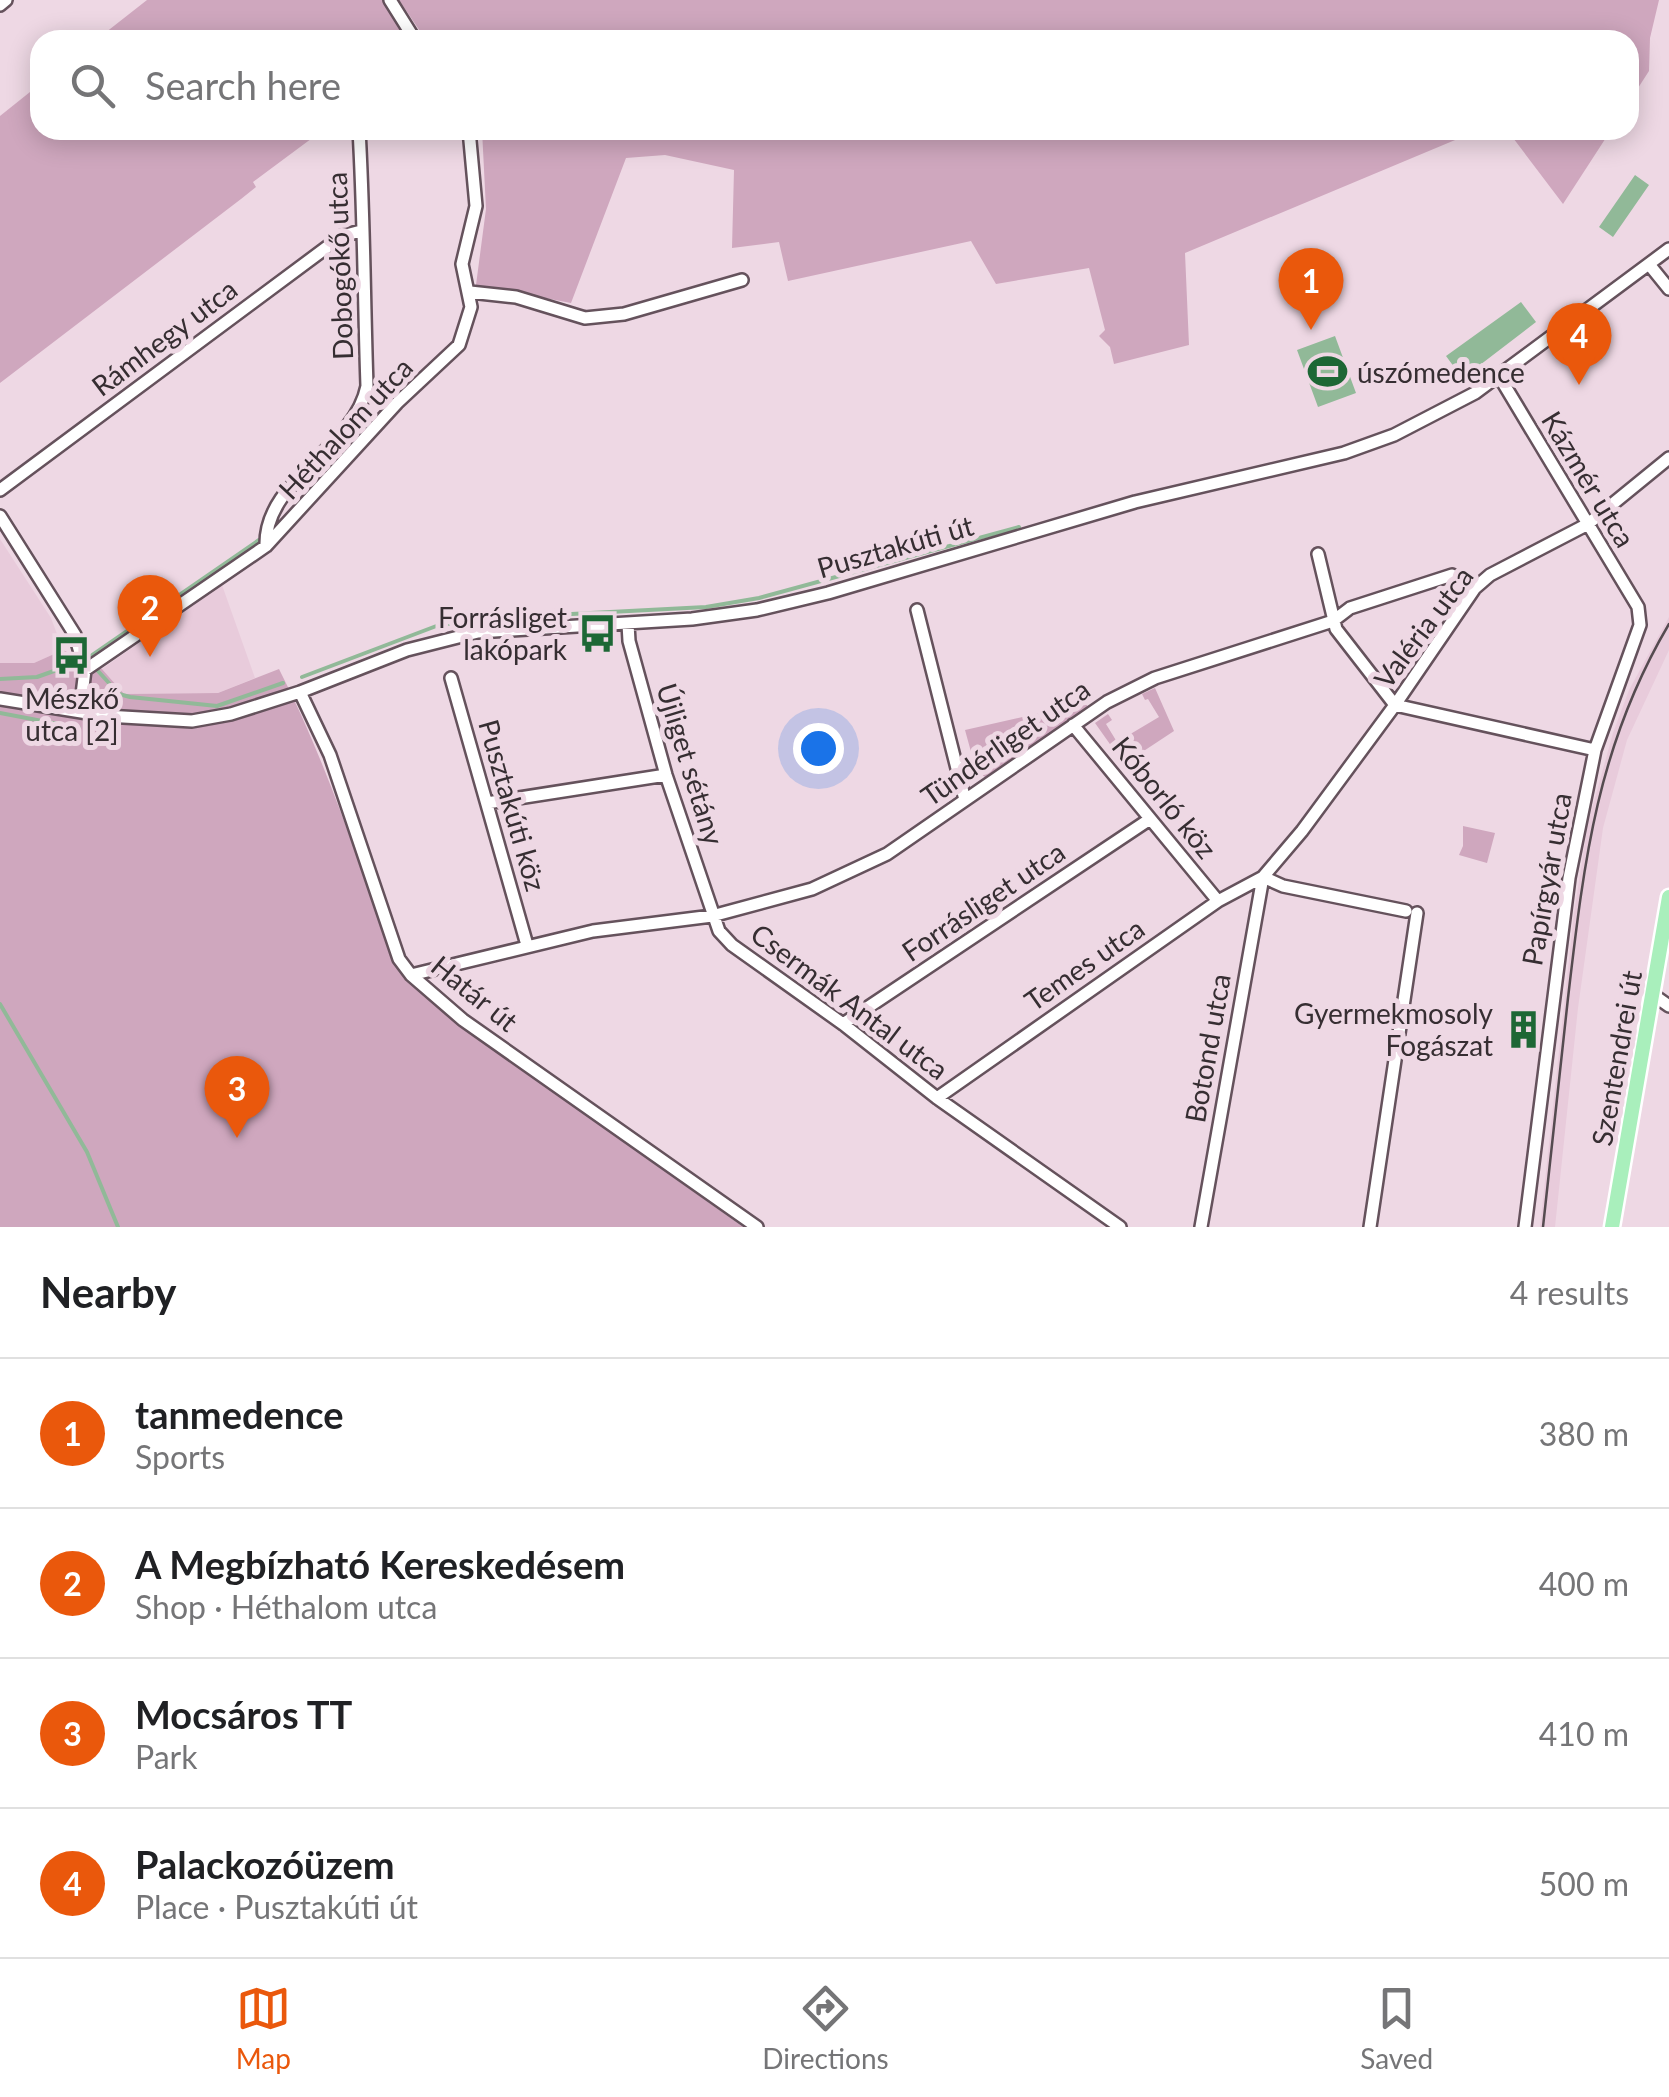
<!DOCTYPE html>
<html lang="en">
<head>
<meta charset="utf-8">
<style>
	body { margin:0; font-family:Lato,sans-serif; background:#f2f2f2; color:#202124 }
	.you { position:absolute; left:818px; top:748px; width:35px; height:35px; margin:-25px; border:8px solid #fff; border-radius:50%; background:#1a73e8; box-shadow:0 0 0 15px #1a73e833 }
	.badge { display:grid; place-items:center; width:65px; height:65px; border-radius:50%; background:#ea580c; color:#fff; font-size:32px; font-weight:700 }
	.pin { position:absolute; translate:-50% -82px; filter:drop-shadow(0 2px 5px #0008) }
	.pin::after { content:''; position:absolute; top:52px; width:35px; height:30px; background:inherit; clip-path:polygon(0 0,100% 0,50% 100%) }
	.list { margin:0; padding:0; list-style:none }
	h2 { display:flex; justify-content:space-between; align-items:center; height:130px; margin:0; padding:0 40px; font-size:42px }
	h2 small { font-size:32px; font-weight:400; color:#757577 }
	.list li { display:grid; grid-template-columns:65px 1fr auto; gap:30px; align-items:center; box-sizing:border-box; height:150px; padding:0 40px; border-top:2px solid #e0e0e0 }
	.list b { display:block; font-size:38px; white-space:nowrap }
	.list p { margin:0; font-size:32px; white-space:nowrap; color:#757577 }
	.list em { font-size:32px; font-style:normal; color:#757577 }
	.icon { flex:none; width:55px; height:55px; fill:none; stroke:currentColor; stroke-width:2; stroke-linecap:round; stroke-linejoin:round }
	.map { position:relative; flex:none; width:1669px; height:1227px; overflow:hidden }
	.search { position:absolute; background:#fff; box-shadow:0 5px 25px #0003; left:30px; right:30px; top:30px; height:110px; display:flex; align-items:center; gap:25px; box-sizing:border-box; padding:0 35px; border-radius:30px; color:#757577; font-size:38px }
	.sheet { height:730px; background:#fff }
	nav { display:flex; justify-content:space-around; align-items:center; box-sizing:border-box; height:140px; border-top:2px solid #e0e0e0; background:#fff; font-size:28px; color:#757577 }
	nav a { display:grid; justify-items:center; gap:5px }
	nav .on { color:#ea580c }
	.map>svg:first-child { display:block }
</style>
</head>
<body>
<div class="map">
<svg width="1669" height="1227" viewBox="0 0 1669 1227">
	<rect width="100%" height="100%" fill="#eed8e4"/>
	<path fill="#e8cbdb" d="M 0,539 L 51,618 L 63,650 L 34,663 L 0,663 Z
		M 222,585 L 255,678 L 218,693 L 124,694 L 102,669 Z
		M 1669,617 L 1669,650 L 1627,740 L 1603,828 L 1578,1008 L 1555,1227 L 1540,1227 L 1574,913 L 1588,823 L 1613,733 L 1629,690 Z"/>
	<path fill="#cfa7be" d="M 147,0 L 390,0 L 415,40 L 96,40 Z
		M 399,0 L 1659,0 L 1650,38 L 1649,71 L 1629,102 L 1629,40 L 426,40 Z
		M 40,84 L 40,130 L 323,130 L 253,182 L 256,187 L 241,199 L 0,383 L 0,116 Z
		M 482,130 L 1479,130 L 1185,253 L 1189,345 L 1114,364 L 1110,347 L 1099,336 L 1105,330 L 1089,268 L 996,284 L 971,241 L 788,281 L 779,242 L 732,248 L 734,170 L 665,155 L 626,158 L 571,303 L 476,285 L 486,209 Z
		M 1507,130 L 1611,130 L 1563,204 Z
		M 63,650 L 102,669 L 124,694 L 218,693 L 279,669 C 327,763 359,863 394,963 L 399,959 C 412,988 435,1005 460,1025 L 743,1227 L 0,1227 L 0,663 L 34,663 Z
		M 1155,688 L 1174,731 L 1124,764 L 1095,723 L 1108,714 L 1112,720 L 1106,724 L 1117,742 L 1159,717 L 1148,699 L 1145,700 L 1142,694 Z
		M 1080,704 L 1087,705 L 1088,710 L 990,775 L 985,777 L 976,770 L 965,730 Z
		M 1463,826 L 1495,833 L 1487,863 L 1459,855 L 1463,846 Z"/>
	<path fill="#91b998" d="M 1635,175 L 1649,185 L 1613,237 L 1599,227 Z
		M 1521,302 L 1536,322 L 1476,368 L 1460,375 L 1446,356 Z
		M 1335,336 L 1356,393 L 1318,407 L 1297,350 Z"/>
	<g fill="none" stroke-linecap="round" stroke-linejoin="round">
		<path stroke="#91b998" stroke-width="4" d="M 91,656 L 259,540
			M 98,671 L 119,694 L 130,697 L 217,706 L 283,683
			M 302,677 L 439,625 L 514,617 L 706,607 L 759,598 L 1019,527
			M 0,679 L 37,677 L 68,666
			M 0,713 L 79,728
			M 0,1004 L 87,1152 L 118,1227"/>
		<defs>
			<path id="minor" d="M 390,0 L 415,40
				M 0,5 L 6,0
				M 1652,268 L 1669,289
				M 470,292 L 516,297 L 585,318 L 624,314 L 742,280
				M 1499,376 L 1638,607 L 1640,625 L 1595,750 L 1569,878 L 1525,1227
				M 0,490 L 342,236 L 361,231
				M 0,516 L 75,635 L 85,670 L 80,711
				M 266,546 C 264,479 354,450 367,386 C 364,301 364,215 359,130
				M 1318,554 L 1336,629 L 1395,705
				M 917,610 L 965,800
				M 628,624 L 629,641 L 666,775 L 719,931 L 732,945 L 843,1024 L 937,1098 L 1120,1227
				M 85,670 L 266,546 L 397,403 L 459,345 L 471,307 L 462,264 L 476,206 L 469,130
				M 451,678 L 527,945
				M 300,692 L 330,755 L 399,959 L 411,975 L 463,1020 L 757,1227
				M 0,699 L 106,716 L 192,721 L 231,714 L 300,692 L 407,650 L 478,632 L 692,619 L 757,610 L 828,593 L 1135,502 L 1344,453 L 1394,435 L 1475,393 L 1669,249
				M 1395,705 L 1595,750
				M 1073,725 L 1218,901
				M 487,803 L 666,775
				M 1263,877 L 1283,886 L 1406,911
				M 411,975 L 593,931 L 712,916 L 812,889 L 887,854 L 1107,702 L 1155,678 L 1333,621 L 1350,608 L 1452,575 L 1475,588
				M 1652,994 L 1669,1006
				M 843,1024 L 1150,819
				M 937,1098 L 1218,901 L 1263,877 L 1302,831 L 1395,705 L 1475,588 L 1490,575 L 1588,524 L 1669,458
				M 1201,1227 L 1263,877
				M 1370,1227 L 1417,913"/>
			<path id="major" d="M 1612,1227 L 1669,897"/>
		</defs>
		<use href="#minor" stroke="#65525c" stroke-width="16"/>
		<use href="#major" stroke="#fff" stroke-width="19"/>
		<use href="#minor" stroke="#fff" stroke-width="11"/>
		<use href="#major" stroke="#a9efbc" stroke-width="14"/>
		<path stroke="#554b50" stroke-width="2.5" d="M 1543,1227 C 1551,1151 1560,1074 1568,998 C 1584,861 1597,746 1669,624"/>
	</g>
	<defs>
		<symbol id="stadium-bare" viewBox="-9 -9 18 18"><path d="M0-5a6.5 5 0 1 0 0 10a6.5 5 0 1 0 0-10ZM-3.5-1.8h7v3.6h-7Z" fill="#1d6735" stroke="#eed8e4" stroke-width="2.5" paint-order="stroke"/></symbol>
		<symbol id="bus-bare" viewBox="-9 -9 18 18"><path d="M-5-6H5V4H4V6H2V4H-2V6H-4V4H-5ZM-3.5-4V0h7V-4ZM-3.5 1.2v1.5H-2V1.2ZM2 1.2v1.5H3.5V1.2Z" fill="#1d6735" stroke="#eed8e4" stroke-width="2.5" paint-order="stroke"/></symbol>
		<symbol id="building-bare" viewBox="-9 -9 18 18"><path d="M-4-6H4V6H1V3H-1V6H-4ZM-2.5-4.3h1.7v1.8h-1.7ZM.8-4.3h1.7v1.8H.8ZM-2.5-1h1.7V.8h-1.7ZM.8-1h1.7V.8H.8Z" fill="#1d6735" stroke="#eed8e4" stroke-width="2.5" paint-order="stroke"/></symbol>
	</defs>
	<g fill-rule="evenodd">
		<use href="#stadium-bare" x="1300" y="344" width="55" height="55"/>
		<use href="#bus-bare" x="570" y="606" width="55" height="55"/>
		<use href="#bus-bare" x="44" y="628" width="55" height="55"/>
		<use href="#building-bare" x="1496" y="1002" width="55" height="55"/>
	</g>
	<g text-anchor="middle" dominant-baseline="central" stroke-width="10" stroke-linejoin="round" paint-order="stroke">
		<g font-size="28" fill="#362e32" stroke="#eed8e4">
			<text transform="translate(339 266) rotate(-92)">Dobogókő utca</text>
			<text transform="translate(164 337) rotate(-37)">Rámhegy utca</text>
			<text transform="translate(345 428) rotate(-47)">Héthalom utca</text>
			<text transform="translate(1589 479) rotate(59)">Kázmér utca</text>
			<text transform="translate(895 546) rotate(-16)">Pusztakúti út</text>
			<text transform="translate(1423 627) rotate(-53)">Valéria utca</text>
			<text transform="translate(1005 742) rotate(-35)">Tündérliget utca</text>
			<text transform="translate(691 764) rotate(73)">Újliget sétány</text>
			<text transform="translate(1165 797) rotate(51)">Kóborló köz</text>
			<text transform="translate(513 805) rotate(74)">Pusztakúti köz</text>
			<text transform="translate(1546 879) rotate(-80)">Papírgyár utca</text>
			<text transform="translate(983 901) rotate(-34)">Forrásliget utca</text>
			<text transform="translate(1084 964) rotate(-35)">Temes utca</text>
			<text transform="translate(475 993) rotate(39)">Határ út</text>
			<text transform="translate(850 1001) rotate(37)">Csermák Antal utca</text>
			<text transform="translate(1207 1048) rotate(-80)">Botond utca</text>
			<text transform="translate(1616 1058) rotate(-80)">Szentendrei út</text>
		</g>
		<g font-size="28" fill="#362e32" stroke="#eed8e4" text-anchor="end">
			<text x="1357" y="372" text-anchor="start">úszómedence</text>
			<text x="567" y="617">Forrásliget<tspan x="567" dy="32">lakópark</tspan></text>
			<text x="72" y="698" text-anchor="middle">Mészkő<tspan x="72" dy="32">utca [2]</tspan></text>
			<text x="1493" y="1013">Gyermekmosoly<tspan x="1493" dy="32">Fogászat</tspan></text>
		</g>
	</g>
</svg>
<div class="you"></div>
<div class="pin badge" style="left:1311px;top:330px">1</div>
<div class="pin badge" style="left:150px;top:657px">2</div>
<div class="pin badge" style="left:237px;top:1138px">3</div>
<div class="pin badge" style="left:1579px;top:385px">4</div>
<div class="search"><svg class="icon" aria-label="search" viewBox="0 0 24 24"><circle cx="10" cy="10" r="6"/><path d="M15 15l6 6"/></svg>Search here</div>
</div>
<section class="sheet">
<h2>Nearby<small>4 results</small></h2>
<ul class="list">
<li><span class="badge">1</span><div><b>tanmedence</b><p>Sports</p></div><em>380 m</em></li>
<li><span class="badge">2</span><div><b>A Megbízható Kereskedésem</b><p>Shop · Héthalom utca</p></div><em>400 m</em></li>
<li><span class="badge">3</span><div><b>Mocsáros TT</b><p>Park</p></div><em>410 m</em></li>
<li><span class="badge">4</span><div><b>Palackozóüzem</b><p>Place · Pusztakúti út</p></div><em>500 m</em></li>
</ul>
</section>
<nav>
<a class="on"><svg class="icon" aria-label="map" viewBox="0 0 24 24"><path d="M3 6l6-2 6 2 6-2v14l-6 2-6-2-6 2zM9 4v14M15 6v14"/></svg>Map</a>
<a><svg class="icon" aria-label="directions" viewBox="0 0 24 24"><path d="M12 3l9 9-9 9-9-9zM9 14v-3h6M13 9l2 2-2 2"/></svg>Directions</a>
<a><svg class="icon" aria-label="saved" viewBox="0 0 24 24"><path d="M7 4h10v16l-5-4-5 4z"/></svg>Saved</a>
</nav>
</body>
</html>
